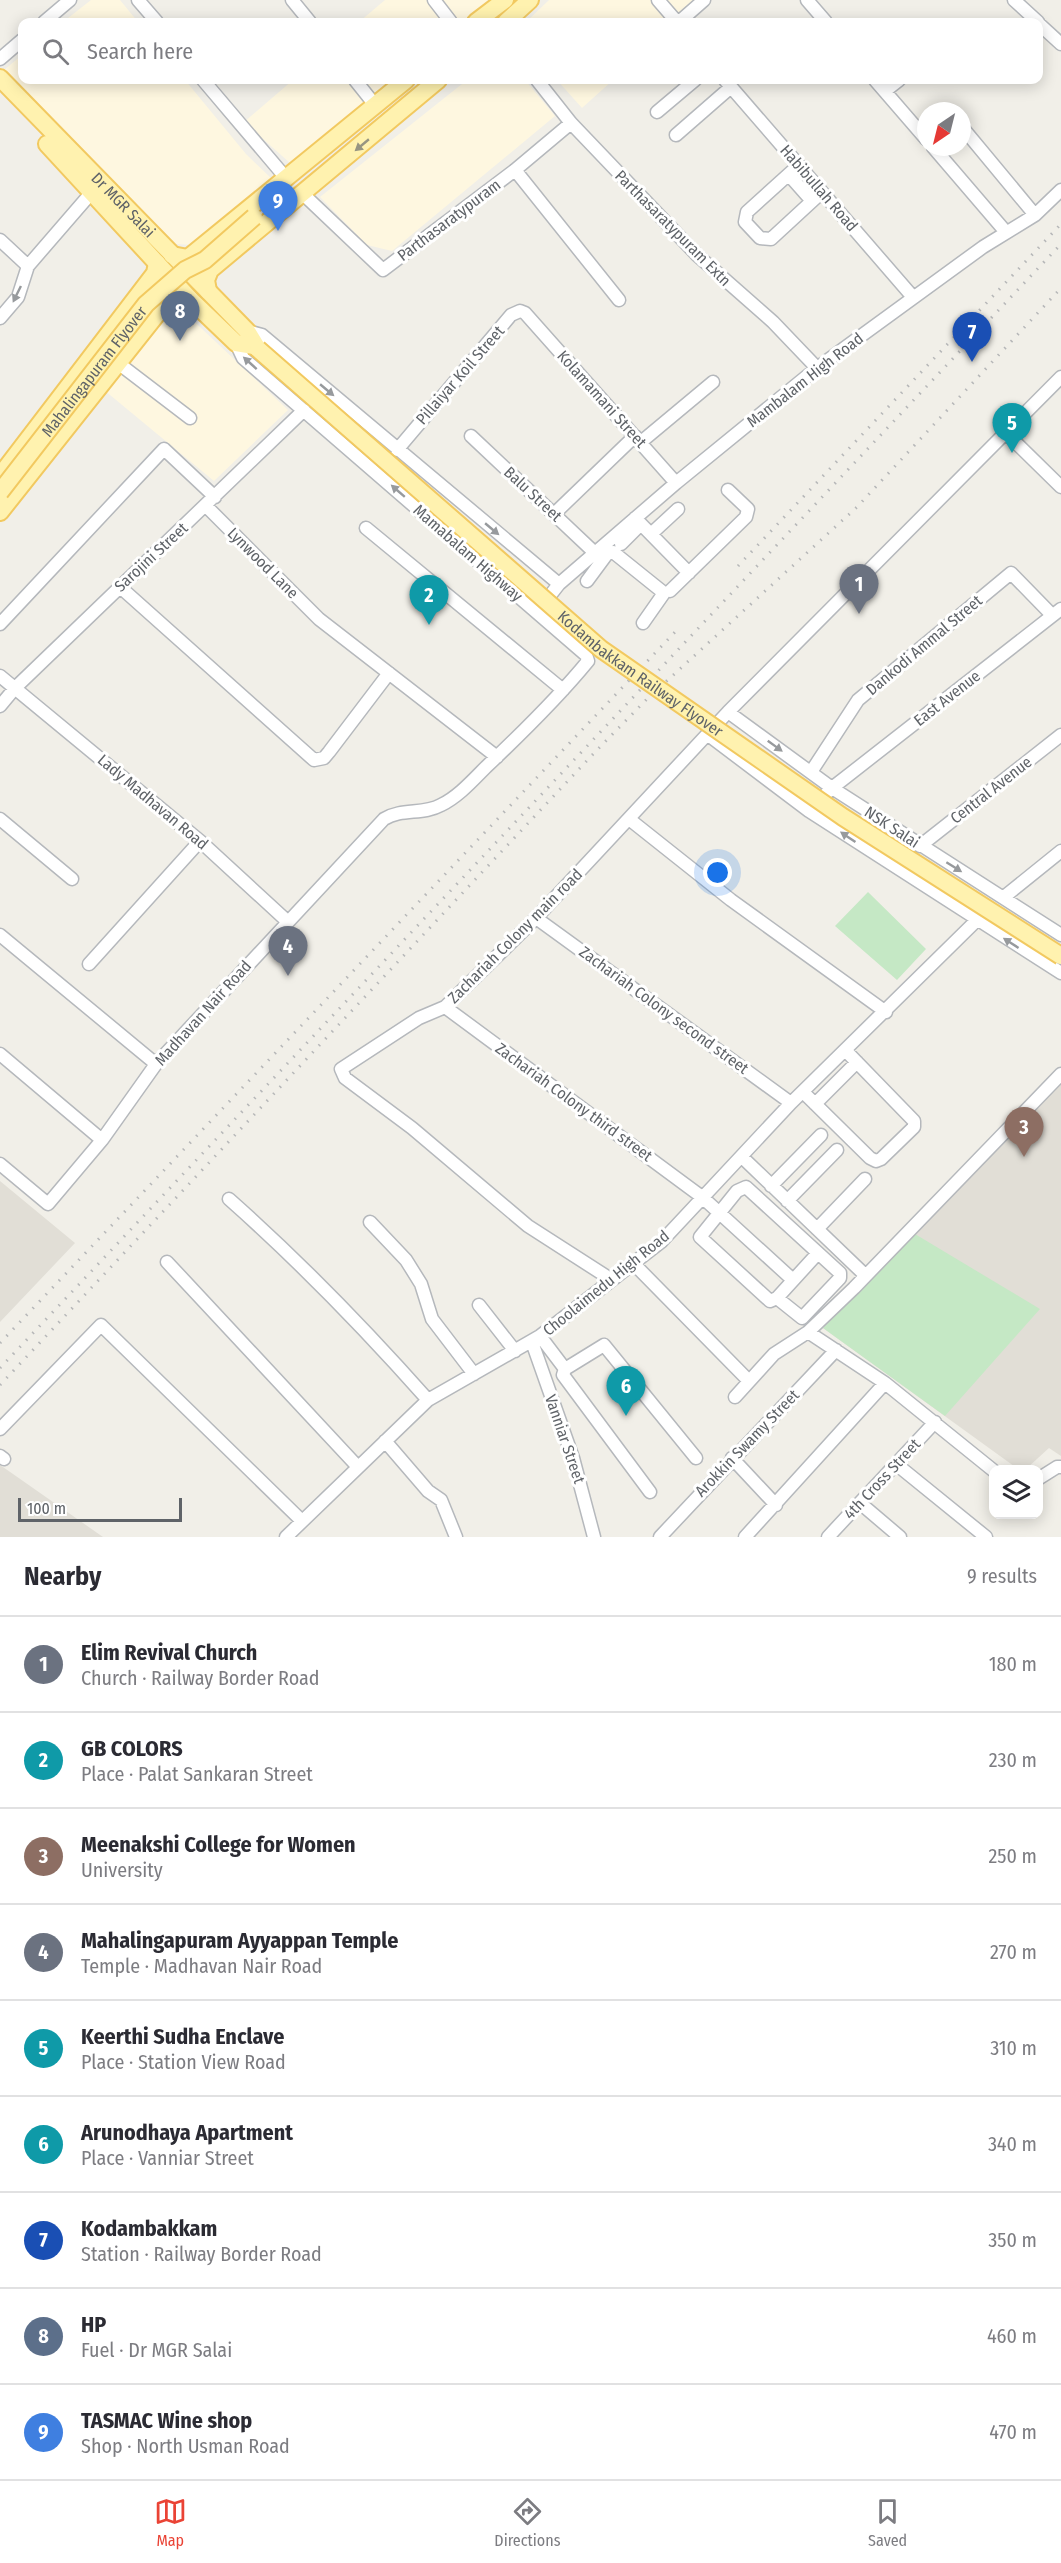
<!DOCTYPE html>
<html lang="en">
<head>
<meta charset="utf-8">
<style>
	body { margin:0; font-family:"Fira Sans Condensed",sans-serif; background:#f7f7f7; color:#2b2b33 }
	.controls { position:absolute; right:18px; bottom:18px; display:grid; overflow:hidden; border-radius:12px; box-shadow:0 3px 15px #0003 }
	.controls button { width:54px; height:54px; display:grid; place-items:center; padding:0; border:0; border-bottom:2px solid #e1e1e2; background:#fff; color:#2b2b33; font:30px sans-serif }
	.compass { position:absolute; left:917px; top:102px; width:54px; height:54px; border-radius:50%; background:#fff; box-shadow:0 3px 15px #0003; rotate:215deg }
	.scale { position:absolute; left:18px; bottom:15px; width:164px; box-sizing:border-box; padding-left:6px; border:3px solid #5f6368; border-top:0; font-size:16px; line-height:21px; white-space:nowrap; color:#5f6368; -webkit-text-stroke:4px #fff; paint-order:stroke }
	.you { position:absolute; left:718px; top:873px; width:21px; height:21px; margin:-15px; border:4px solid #fff; border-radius:50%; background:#1a73e8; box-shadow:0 0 0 9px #1a73e833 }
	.badge { display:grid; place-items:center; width:39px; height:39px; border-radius:50%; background:#ea4335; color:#fff; font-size:20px; font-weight:700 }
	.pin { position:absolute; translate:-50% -50px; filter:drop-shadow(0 2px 3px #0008) }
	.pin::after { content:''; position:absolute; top:32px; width:21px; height:18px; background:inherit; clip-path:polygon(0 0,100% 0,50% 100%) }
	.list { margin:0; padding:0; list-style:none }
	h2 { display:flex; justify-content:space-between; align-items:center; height:78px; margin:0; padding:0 24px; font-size:26px }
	h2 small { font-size:20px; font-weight:400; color:#7c7c81 }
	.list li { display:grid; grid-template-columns:39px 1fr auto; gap:18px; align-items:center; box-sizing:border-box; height:96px; padding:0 24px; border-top:2px solid #e1e1e2 }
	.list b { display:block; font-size:22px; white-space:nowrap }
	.list p { margin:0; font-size:20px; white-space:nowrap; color:#7c7c81 }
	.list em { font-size:20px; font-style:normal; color:#7c7c81 }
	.icon { flex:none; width:33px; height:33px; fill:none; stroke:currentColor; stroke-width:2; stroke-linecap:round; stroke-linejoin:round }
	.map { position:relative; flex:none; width:1061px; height:1537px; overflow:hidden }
	.search { position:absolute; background:#fff; box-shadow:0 3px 15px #0003; left:18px; right:18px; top:18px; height:66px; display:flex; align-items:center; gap:15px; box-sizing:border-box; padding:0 21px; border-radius:12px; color:#7c7c81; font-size:22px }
	.sheet { height:942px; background:#fff }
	nav { display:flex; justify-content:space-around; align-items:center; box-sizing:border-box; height:84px; border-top:2px solid #e1e1e2; background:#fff; font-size:16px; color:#7c7c81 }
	nav a { display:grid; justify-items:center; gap:3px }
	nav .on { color:#ea4335 }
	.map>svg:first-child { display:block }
</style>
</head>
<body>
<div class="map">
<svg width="1061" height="1537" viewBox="0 0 1061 1537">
	<rect width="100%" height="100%" fill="#f1efe8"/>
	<path fill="#fef7e0" d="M 91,0 L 120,0 L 138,22 L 63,22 Z
		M 385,0 L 488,0 L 463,22 L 359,22 Z
		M 549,0 L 699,0 L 674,22 L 526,22 Z
		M 22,55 L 22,80 L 185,80 L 246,154 L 273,180 L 192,245 L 176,244 L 4,70 Z
		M 293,80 L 392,80 L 290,163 L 244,122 Z
		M 467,80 L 525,80 L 555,116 L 392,251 L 367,245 L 320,197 Z
		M 557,80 L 556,80 L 613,80 L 582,108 Z
		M 170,311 L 184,312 L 288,410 L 214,481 L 104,390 Z"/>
	<path fill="#e1ded6" d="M 1061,1081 L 1061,1456 L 1049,1448 L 1026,1469 L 1018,1469 L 823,1328 Z
		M 0,1181 L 75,1243 L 0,1322 Z
		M 0,1465 L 13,1474 L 103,1537 L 0,1537 Z"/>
	<path fill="#c5e8c5" d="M 868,892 L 926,949 L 897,980 L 835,926 Z
		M 915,1234 L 1040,1309 L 945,1416 L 823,1328 Z"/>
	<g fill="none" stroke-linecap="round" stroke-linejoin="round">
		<defs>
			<path id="minor" d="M 138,0 L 157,22
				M 292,0 L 310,22
				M 434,0 L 451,22
				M 658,0 L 677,22
				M 807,0 L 826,22
				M 1014,0 L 1038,22
				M 44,22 L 70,0
				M 679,22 L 704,0
				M 1038,23 L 1061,44
				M 0,59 L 22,40
				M 203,80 L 286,178
				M 355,80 L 375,105
				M 537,80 L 571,123 L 697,255 L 773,322 L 817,368
				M 725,80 L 912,296
				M 875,80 L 926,139
				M 885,91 L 899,80
				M 657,112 L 695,80
				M 962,127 L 1035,215
				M 676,135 L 731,87
				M 933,147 L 1005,231
				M 799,165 L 747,212 L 745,222 L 760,238 L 771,239 L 822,192
				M 515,170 L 619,300
				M 789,175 L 812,201
				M 303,194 L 383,270 L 515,170 L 571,123
				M 0,240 L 28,266
				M 0,318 L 18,297 L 28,266 L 92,192
				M 247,331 L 262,335 L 559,584
				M 118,363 L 190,418
				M 1006,433 L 1061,487
				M 471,436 L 595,553
				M 641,442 L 713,382
				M 397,450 L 511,315 L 520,311 L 525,313 L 676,483
				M 206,506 L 319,619 L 497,757
				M 554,514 L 635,436
				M 635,518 L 689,573
				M 366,528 L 563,690
				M 651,534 L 678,509
				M 621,544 L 641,524
				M 587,581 L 607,554 L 613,552 L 664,593 L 643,623
				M 119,586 L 314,760 L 324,758 L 329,752 L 389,673
				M 670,591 L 746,517 L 748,509 L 728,490
				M 541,607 L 559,584 L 676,483 L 817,368 L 983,247 L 1035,215 L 1061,190
				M 0,624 L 164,449 L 215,497
				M 0,676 L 200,841 L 287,921
				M 0,706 L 15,688 L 304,410
				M 728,712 L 832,788 L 1061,935
				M 707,734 L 809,811 L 1061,973
				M 811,772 L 858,700 L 1011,573 L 1052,615
				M 813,806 L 832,788 L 1061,609
				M 0,819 L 72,879
				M 629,819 L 731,900 L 886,1012
				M 920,846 L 1061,735
				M 1004,897 L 1061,851
				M 536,918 L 791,1103
				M 0,935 L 156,1064
				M 89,964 L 200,841
				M 445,1007 L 702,1197 L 793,1280
				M 0,1054 L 102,1140
				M 803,1092 L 870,1158 L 876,1161 L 881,1159 L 914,1127 L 914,1121 L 846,1051
				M 815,1104 L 857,1062
				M 742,1157 L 865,1275
				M 0,1164 L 48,1204 L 102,1140 L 156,1064 L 384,819 C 402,808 423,815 441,805 C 458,797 473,780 486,767 C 522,733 557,699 588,661 L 586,655 L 243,358 L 236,343
				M 771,1186 L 821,1135
				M 746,1187 L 840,1273 L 840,1278 L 802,1318 L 777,1298 L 770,1301 L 700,1237 L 737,1191 Z
				M 229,1199 C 300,1262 365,1329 428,1400
				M 787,1201 L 837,1150
				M 370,1222 L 406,1260 L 421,1284 L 432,1319 L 474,1374
				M 817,1229 L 865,1179
				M 167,1262 L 358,1467
				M 633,1263 L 749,1381
				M 612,1280 L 528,1226 L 412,1128 L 345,1078 L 341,1069 L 419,1018 L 445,1007 L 536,918 L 728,712 L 1061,377
				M 777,1298 L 818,1253
				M 479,1305 L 515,1351
				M 808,1332 L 885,1383 L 994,1471
				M 540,1336 L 565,1369
				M 532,1342 L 573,1458 L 594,1537
				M 735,1397 L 774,1354 L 808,1332 L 854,1288 L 1061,1074
				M 0,1429 L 101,1325 L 302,1521
				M 385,1441 L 428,1491 L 441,1500 L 456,1537
				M 0,1456 L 4,1459
				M 732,1458 L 776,1505
				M 896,1464 L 986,1537
				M 1038,1479 L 1057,1467 L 1061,1467
				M 650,1492 L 563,1375 L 565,1369 L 604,1345 L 696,1458
				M 860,1503 L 900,1537
				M 286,1537 L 428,1400 L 540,1336 L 662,1241 L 791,1103 L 977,920
				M 660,1537 L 836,1350
				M 745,1537 L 885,1383
				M 828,1537 L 935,1422"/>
			<g id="major">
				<path d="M 476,22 L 505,0"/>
				<path d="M 506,22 L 530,0"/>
				<path id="s1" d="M 0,78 L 247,331 L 258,349"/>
				<path d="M 47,144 L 190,299 L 236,343 L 254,346"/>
				<path d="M 172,255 L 188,258 L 406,80"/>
				<path d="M 208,291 L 206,280 L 210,270 L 438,80"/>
				<path d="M 0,476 L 155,273 L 157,263"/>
				<path d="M 0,512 L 157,314 L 175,302 L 190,299"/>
			</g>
		</defs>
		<use href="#minor" stroke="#b5b8bc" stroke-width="15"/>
		<use href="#major" stroke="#f2c960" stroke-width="20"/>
		<use href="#minor" stroke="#fff" stroke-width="12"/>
		<use href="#major" stroke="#fff2af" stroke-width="16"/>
		<path stroke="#b6b7b8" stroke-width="3" stroke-dasharray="1.5 8" stroke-linecap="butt" d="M 738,566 L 1061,224
			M 0,1343 L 675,632
			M 0,1368 L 1061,244
			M 0,1385 L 596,751 L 647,699 L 857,507 L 1061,288"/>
		<defs>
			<g id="major-bridge">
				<path id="s2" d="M 258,349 L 601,649 L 843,817 L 1061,956"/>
				<path id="s3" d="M 0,492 L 146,304 L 185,270 L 205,260 L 254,217"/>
			</g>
		</defs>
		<use href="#major-bridge" stroke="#f2c960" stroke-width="20" stroke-linecap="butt"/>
		<use href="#major-bridge" stroke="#fff2af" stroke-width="16"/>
	</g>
	<defs><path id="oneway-solid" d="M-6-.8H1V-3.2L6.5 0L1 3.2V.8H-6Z" transform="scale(1.5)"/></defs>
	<use fill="#979581" href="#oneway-solid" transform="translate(362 145) rotate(140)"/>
	<g fill="#979a9d">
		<use href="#oneway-solid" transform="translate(17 294) rotate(116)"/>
		<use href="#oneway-solid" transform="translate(250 363) rotate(-138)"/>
		<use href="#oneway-solid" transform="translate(327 390) rotate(40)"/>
		<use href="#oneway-solid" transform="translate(398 491) rotate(-139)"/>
		<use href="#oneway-solid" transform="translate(492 529) rotate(40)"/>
		<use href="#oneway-solid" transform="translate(775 746) rotate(36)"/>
		<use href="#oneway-solid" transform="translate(848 837) rotate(-146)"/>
		<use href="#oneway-solid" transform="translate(954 867) rotate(32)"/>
		<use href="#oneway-solid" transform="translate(1011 943) rotate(-147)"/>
	</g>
	<g text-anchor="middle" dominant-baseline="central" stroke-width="6" stroke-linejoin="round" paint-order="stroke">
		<g font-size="16" fill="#5f6368" stroke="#fff">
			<text transform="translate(819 188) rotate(49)">Habibullah Road</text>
			<text stroke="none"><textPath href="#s1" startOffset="177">Dr MGR Salai</textPath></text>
			<text transform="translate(449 220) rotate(-37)">Parthasaratypuram</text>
			<text transform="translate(673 228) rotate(45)">Parthasaratypuram Extn</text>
			<text stroke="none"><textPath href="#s3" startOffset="153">Mahalingapuram Flyover</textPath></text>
			<text transform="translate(460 375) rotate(-49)">Pillaiyar Koil Street</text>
			<text transform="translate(805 380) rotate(-38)">Mambalam High Road</text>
			<text transform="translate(602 399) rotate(48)">Kolamamani Street</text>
			<text transform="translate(533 494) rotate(43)">Balu Street</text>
			<text transform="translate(468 553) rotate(41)">Mamabalam Highway</text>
			<text transform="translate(151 557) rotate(-43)">Sarojini Street</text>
			<text transform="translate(263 563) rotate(45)">Lynwood Lane</text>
			<text transform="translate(924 645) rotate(-40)">Dankodi Ammal Street</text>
			<text stroke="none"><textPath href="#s2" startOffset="502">Kodambakkam Railway Flyover</textPath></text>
			<text transform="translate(947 698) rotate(-38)">East Avenue</text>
			<text transform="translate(991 790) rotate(-38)">Central Avenue</text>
			<text transform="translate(153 802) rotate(40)">Lady Madhavan Road</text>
			<text transform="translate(892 827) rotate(33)">NSK Salai</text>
			<text transform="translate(515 936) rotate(-45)">Zachariah Colony main road</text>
			<text transform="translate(664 1010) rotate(36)">Zachariah Colony second street</text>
			<text transform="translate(203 1013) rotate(-48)">Madhavan Nair Road</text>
			<text transform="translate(574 1102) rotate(36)">Zachariah Colony third street</text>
			<text transform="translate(606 1283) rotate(-39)">Choolaimedu High Road</text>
			<text transform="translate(565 1439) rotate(71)">Vanniar Street</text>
			<text transform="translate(747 1443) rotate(-46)">Arokkin Swamy Street</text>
			<text transform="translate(882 1479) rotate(-47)">4th Cross Street</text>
		</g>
	</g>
</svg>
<div class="controls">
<button><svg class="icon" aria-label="layers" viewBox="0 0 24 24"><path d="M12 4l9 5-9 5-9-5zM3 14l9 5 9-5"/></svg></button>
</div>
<svg class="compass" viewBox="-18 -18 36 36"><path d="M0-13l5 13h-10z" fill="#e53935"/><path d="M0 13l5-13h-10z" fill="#7c7c81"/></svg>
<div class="scale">100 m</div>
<div class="you"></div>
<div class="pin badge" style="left:859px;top:614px;background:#6b7280">1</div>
<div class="pin badge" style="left:429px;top:625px;background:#0f9aa8">2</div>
<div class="pin badge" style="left:1024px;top:1157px;background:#8d6e63">3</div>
<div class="pin badge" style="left:288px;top:976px;background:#6b7280">4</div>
<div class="pin badge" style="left:1012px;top:453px;background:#0f9aa8">5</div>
<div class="pin badge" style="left:626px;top:1416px;background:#0f9aa8">6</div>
<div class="pin badge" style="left:972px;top:362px;background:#1a4fb4">7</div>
<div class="pin badge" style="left:180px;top:341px;background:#5c6f8a">8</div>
<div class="pin badge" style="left:278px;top:231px;background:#3f7fe0">9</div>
<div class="search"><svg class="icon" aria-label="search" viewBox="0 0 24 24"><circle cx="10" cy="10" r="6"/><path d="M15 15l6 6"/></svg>Search here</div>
</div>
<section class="sheet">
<h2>Nearby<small>9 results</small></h2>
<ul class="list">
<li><span class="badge" style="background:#6b7280">1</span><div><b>Elim Revival Church</b><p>Church · Railway Border Road</p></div><em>180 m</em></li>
<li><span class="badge" style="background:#0f9aa8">2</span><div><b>GB COLORS</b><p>Place · Palat Sankaran Street</p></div><em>230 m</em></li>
<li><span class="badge" style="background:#8d6e63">3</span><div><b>Meenakshi College for Women</b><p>University</p></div><em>250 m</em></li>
<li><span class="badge" style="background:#6b7280">4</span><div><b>Mahalingapuram Ayyappan Temple</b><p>Temple · Madhavan Nair Road</p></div><em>270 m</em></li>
<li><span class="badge" style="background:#0f9aa8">5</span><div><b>Keerthi Sudha Enclave</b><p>Place · Station View Road</p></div><em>310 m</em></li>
<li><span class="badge" style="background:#0f9aa8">6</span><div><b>Arunodhaya Apartment</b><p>Place · Vanniar Street</p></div><em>340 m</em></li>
<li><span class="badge" style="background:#1a4fb4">7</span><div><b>Kodambakkam</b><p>Station · Railway Border Road</p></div><em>350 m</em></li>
<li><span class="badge" style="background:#5c6f8a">8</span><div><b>HP</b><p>Fuel · Dr MGR Salai</p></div><em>460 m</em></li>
<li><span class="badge" style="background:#3f7fe0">9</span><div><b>TASMAC Wine shop</b><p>Shop · North Usman Road</p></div><em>470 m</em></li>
</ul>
</section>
<nav>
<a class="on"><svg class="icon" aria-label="map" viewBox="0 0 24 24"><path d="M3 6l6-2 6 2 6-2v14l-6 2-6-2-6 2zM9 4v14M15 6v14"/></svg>Map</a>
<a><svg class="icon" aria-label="directions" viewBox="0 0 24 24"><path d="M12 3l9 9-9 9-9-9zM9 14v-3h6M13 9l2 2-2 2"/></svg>Directions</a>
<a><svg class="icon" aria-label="saved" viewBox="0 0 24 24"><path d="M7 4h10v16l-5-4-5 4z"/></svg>Saved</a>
</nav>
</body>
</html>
